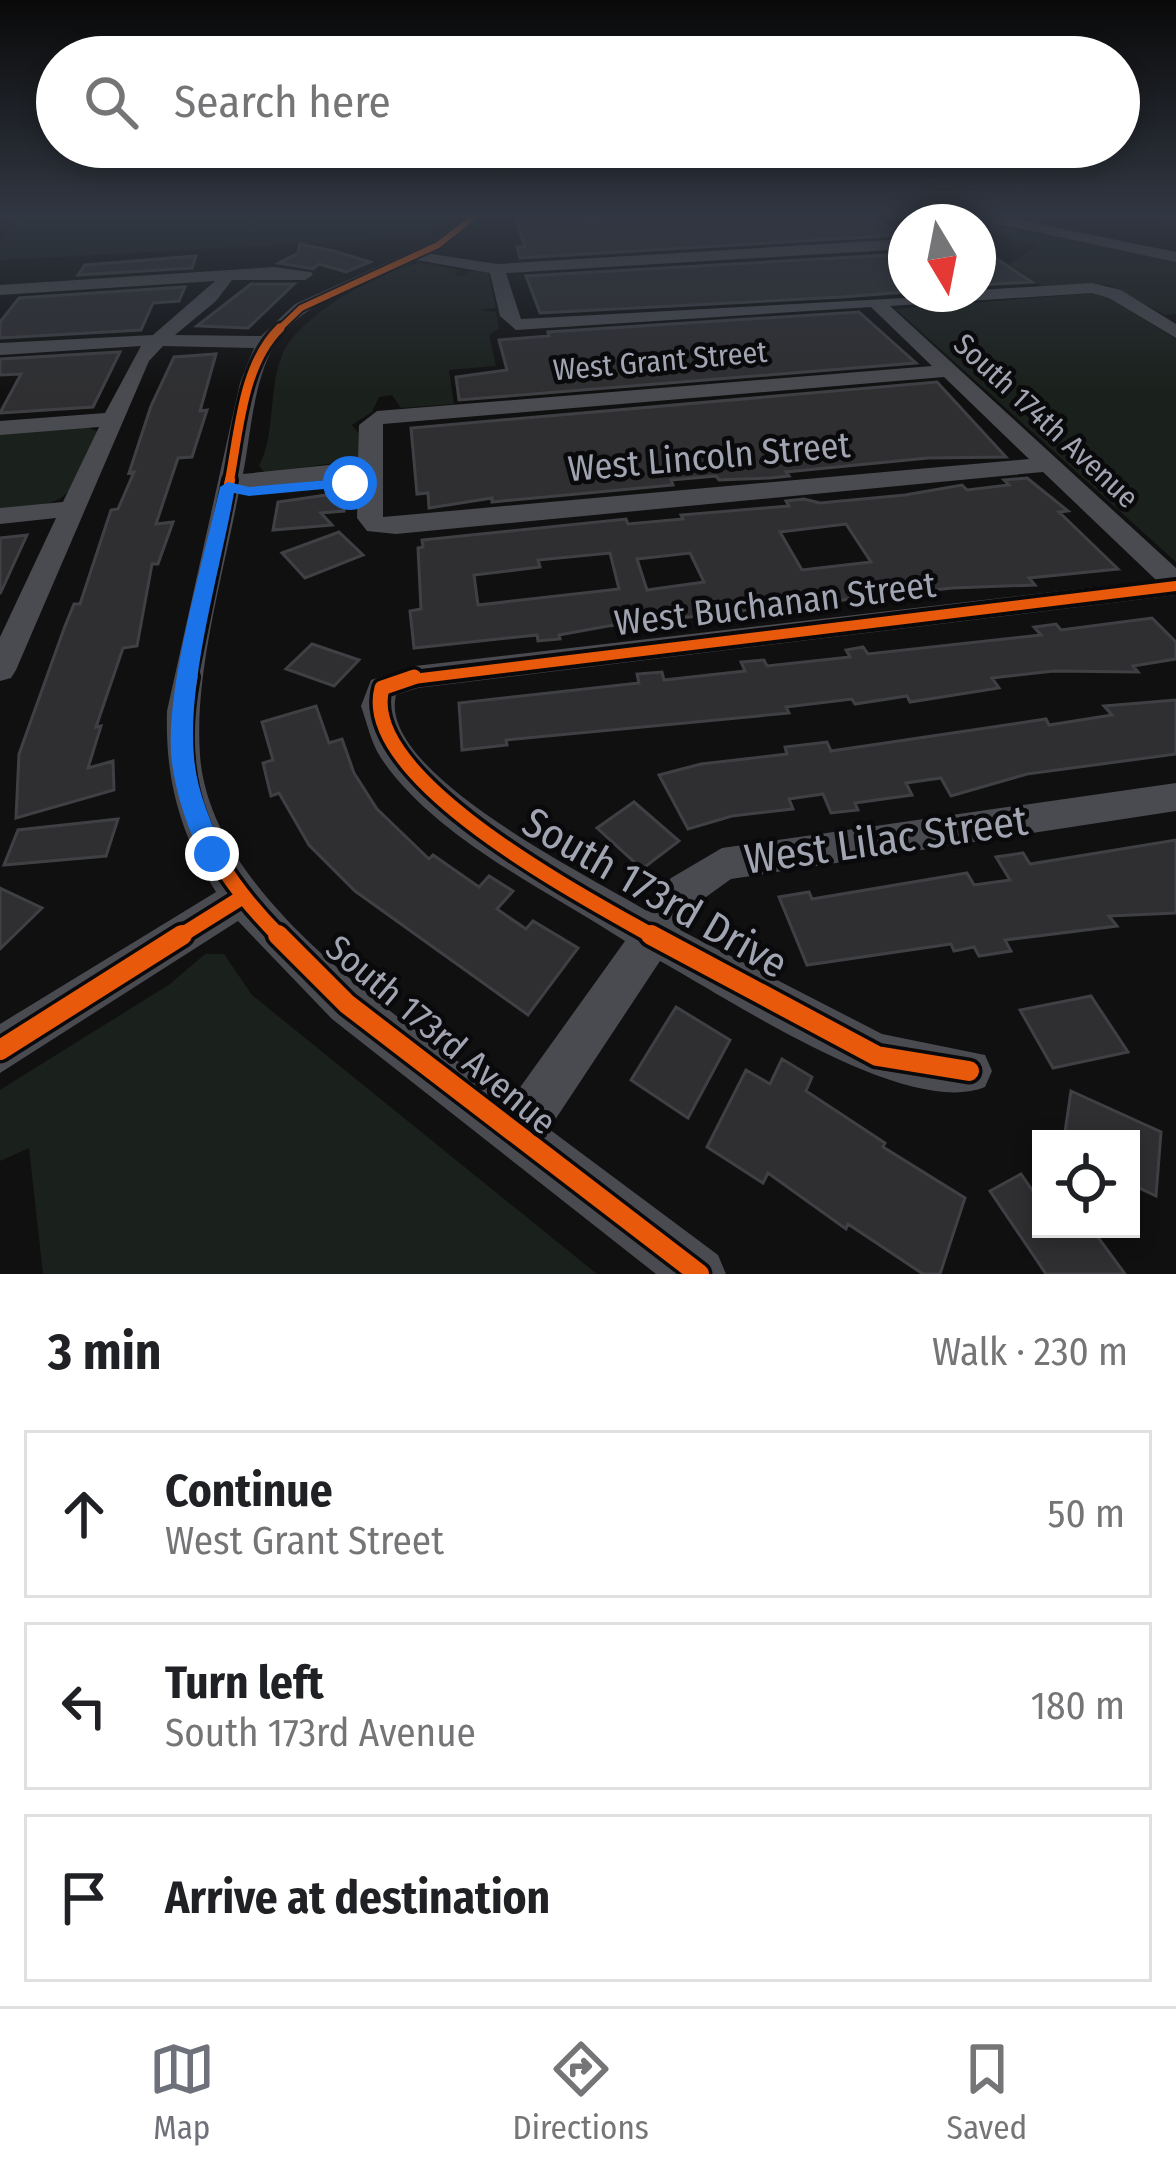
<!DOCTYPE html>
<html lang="en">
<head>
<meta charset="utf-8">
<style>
	body { margin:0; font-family:"Fira Sans Condensed",sans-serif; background:#f2f2f2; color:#202124 }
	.controls { position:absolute; right:36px; bottom:36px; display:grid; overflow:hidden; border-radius:0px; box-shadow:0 6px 18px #0003 }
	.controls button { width:108px; height:108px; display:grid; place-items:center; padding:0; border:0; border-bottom:3px solid #e0e0e0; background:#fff; color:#202124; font:60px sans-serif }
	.compass { position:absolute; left:888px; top:204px; width:108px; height:108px; border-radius:50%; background:#fff; box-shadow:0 6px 18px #0003; rotate:170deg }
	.stop { position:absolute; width:36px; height:36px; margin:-27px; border:9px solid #1a73e8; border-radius:50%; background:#fff }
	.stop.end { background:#1a73e8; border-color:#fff; box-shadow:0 3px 12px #0008 }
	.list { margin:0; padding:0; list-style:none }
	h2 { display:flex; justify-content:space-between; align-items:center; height:156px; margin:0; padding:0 48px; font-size:51px }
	h2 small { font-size:39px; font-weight:400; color:#757577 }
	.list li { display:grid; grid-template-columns:78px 1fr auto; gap:36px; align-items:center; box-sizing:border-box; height:168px; margin:0 24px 24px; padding:0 24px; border:3px solid #e0e0e0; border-radius:0px }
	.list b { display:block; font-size:45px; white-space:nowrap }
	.list p { margin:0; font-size:39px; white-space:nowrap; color:#757577 }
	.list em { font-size:39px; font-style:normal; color:#757577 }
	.icon { flex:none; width:66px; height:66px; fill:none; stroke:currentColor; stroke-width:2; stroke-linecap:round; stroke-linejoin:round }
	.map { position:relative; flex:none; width:1176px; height:1274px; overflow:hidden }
	.search { position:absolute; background:#fff; box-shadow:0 6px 18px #0003; left:36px; right:36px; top:36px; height:132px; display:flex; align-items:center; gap:30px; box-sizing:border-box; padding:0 42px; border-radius:66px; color:#757577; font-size:45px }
	.sheet { height:732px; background:#fff }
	nav { display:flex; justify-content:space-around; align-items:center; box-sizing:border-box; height:168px; border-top:3px solid #e0e0e0; background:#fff; font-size:33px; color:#757577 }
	nav a { display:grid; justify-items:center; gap:6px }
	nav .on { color:#6e7179 }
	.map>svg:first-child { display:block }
</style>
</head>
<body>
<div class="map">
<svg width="1176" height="1274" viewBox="0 0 1176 1274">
	<rect width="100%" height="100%" fill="#101010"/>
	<path fill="#1a201b" d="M 19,214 L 450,214 L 450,219 L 427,237 L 0,260 L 0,245 Z
		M 993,225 L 1176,260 L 1176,314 L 1165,315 L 1109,285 L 1041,286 L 1009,264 L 1037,246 L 981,230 Z
		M 420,263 L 460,270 L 455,275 L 463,276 L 470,271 L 488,271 L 496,308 L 477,310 L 496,312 L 499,328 L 489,335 L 496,366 L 449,370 L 454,404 L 401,408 L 392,395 L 379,397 L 372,412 L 352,425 L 360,435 L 360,459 L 266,473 L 259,466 C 276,433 268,390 282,355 C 296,318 382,268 420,263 Z
		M 1094,293 L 1108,297 L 1176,339 L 1176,562 L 896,309 Z
		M 84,426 L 99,432 C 69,498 75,504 0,511 L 0,433 Z
		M 205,954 L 224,954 L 252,995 L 597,1274 L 43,1274 L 29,1148 L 0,1161 L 0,1090 L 170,984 Z"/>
	<path fill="#2f2f31" stroke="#3f4044" stroke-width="3" fill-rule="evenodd" d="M 514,214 L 553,214 L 555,218 L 866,214 L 901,235 L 520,258 L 517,247 L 525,247 Z
		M 300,244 L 334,251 L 370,262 L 346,272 L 319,264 L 313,269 L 279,263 L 298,253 Z
		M 906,254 L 906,292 L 842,297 L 540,313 L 526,276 Z
		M 991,255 L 1032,282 L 978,285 L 978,259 Z
		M 196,256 L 192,268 L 78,275 L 85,265 Z
		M 251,284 L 294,284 L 248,328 L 197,326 Z
		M 185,287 L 179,301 L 153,303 L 141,330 L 0,338 L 0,322 L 19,298 Z
		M 859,312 L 916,363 L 459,400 L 456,377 L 507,370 L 499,340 L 549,336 L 548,332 Z
		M 120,352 L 93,407 L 0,413 L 21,374 L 0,375 L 0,359 Z
		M 216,354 L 200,411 L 207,410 L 192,457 L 178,458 L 156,524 L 173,522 L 158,564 L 152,564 L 137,646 L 123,648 L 96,727 L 101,726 L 88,768 L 113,761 L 114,790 L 16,818 L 19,754 L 65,626 L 74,604 L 80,604 L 111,510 L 118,509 L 134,472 L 129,473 L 151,406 L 174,357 Z
		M 937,382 L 1006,457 L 928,458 L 786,472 L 789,476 L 770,478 L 719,480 L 716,476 L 671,480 L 673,485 L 492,502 L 492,498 L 429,508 L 428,493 L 417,494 L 411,428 Z
		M 1027,478 L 1068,511 L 1059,512 L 1118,569 L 1029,578 L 1035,585 L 952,588 L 608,626 L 559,635 L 560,639 L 538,641 L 537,635 L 414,648 L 410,611 L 421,609 L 418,548 L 423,547 L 422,540 L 626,519 L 628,524 L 683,519 L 681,515 L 789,506 L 786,501 L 804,499 L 820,503 L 905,495 L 962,485 L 967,490 L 1009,485 L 1004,480 ZM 846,524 L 871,562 L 802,570 L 780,532 ZM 610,553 L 619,589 L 478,605 L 474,575 L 540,567 L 538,560 ZM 690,553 L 704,582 L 647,590 L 637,559 Z
		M 326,495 L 345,496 L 344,511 L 321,513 L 332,525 L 273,530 L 278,502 Z
		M 339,532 L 363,555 L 305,578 L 282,553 Z
		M 27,535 L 0,594 L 0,538 Z
		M 1152,618 L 1176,642 L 1176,659 L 1133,666 L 1138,672 L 1054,671 L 992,678 L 999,688 L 910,702 L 907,696 L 855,704 L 852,699 L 786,707 L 789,713 L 506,740 L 507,745 L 462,750 L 459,703 L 639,683 L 637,674 L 662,672 L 664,680 L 745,671 L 741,662 L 764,660 L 767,666 L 850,657 L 846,650 L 863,647 L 868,654 L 1041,635 L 1034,627 L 1056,624 L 1061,630 Z
		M 312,644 L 359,660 L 334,686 L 286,669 Z
		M 1176,700 L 1176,754 L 1027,774 L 951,796 L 941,778 L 906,783 L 912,795 L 855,803 L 858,810 L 831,813 L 823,794 L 789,799 L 793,809 L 732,816 L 688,829 L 659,775 L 701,764 L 787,754 L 785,747 L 827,742 L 831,751 L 1046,719 L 1049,725 L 1112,715 L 1104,706 Z
		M 316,706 L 329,743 L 342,739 L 354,773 L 377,809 L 429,859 L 433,855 L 479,887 L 489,876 L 513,891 L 497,909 L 526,929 L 533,921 L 578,948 L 528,1015 L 355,891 L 309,845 L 279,793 L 271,796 L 263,763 L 273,760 L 262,722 Z
		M 634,802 L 679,841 L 642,869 L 597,828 Z
		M 118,819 L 106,856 L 4,865 L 18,830 Z
		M 1176,840 L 1176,913 L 1109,916 L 1117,926 L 1005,940 L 1011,951 L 979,956 L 974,947 L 954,951 L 951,944 L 807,965 L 779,897 L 809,892 L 812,899 L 967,873 L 974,885 L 1010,880 L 996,857 L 1023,853 L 1030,864 Z
		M 0,888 L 42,908 L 0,949 Z
		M 1091,996 L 1128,1052 L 1053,1068 L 1020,1010 Z
		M 676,1007 L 730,1040 L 688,1118 L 631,1080 Z
		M 782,1059 L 812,1077 L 806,1091 L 885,1143 L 883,1147 L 965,1198 L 940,1274 L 923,1274 L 848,1224 L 846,1229 L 768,1173 L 763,1183 L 707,1147 L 746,1070 L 770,1084 Z
		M 1071,1091 L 1161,1132 L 1156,1196 L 1131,1184 L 1131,1139 L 1064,1139 Z
		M 1021,1174 L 1041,1203 L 1041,1229 L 1092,1229 L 1125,1274 L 1046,1274 L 990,1191 Z"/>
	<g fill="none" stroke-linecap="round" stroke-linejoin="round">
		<path fill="#4a4b50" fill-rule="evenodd" d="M 468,214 L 484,214 L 431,254 L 497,264 L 906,239 L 906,249 L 506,273 L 521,319 L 978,294 L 978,290 L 1092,283 L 1121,290 L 1176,324 L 1176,338 L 1109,298 L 1092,293 L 890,306 L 1176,568 L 1176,595 L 418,688 L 396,695 C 376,772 591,877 647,911 L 671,878 L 722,848 L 1176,783 L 1176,811 L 731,879 L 699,902 L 680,930 L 882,1034 L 985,1055 L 992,1071 L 985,1087 C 908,1119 731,1000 660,961 L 549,1129 L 718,1255 L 726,1274 L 656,1274 L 332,1019 L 238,921 L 0,1073 L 0,1024 L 216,892 C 180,833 165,780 167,711 L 240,383 L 254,348 L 163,346 L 149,361 L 16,670 L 11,678 L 0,681 L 0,637 L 56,518 L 0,524 L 0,508 L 63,502 L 99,427 L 0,435 L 0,421 L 105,413 L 141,346 L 0,355 L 0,343 L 153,335 L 215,281 L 0,295 L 0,285 L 274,267 L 311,272 L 313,275 L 305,280 L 232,280 L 216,301 L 175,335 L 261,336 L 295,304 L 433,242 ZM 417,260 L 490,273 L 500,316 L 516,330 L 871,307 L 932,366 L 377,411 L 359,425 L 358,462 L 243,474 C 251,433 253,383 274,346 C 300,300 372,282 417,260 ZM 944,377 L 1029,459 L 383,517 L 383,424 ZM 1043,472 L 1156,580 L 415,666 L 371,680 L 361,706 C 367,723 371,743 381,758 C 434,837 546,890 625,941 L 511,1100 C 405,1021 210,899 200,755 C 194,672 224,573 239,491 L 358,476 L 357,518 L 367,531 L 396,534 Z
			M 1160,214 L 1176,214 L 1176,220 L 1162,217 Z
			M 994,215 L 1176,252 L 1176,262 L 989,222 Z"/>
		<defs>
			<path id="cycleway-far4" d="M 277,331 L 301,308 L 438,245 L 477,214"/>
			<path id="cycleway-far3" d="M 229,483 C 239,433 242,365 280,328"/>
			<path id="cycleway-far2" d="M 189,680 L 230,480
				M 405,680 L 1176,586"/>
			<path id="cycleway-far1" d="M 190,677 C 168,787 205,862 281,938
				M 414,677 L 382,688 C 357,779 588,899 656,938
				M 177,938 L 241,898"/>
			<path id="cycleway" d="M 278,935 L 347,1004 L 699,1274
				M 651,935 L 877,1056 L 969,1071
				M 0,1050 L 182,935"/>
		</defs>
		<use href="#cycleway-far4" stroke="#0a0a0c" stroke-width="10"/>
		<use href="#cycleway-far3" stroke="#0a0a0c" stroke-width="15"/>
		<use href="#cycleway-far2" stroke="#0a0a0c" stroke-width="18"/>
		<use href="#cycleway-far1" stroke="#0a0a0c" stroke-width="22"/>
		<use href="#cycleway" stroke="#0a0a0c" stroke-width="27"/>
		<use href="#cycleway-far4" stroke="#e8590c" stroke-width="6"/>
		<use href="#cycleway-far3" stroke="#e8590c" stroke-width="9"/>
		<use href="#cycleway-far2" stroke="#e8590c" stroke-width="10"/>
		<use href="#cycleway-far1" stroke="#e8590c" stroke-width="15"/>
		<use href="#cycleway" stroke="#e8590c" stroke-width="20"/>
	</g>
	<linearGradient id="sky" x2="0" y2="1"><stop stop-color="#090909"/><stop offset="0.55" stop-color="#313742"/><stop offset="1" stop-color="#313742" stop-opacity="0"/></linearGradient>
	<rect width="1176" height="392" fill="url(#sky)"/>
	<path fill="#1a73e8" d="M 350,478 L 358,483 L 356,486 L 249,496 L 234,493 C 220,571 187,681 194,757 C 197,792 211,823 225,854 L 212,864 L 204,861 C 188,830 177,798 172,763 C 163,694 204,559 220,487 L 228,482 L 249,487 Z"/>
	<g text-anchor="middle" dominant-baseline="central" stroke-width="9" stroke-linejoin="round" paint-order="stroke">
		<g font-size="30" fill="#a1a5b2" stroke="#0a0a0c">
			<text transform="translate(660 361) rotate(-5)">West Grant Street</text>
			<text transform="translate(1046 421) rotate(43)">South 174th Avenue</text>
		</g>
		<g font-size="36" fill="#a1a5b2" stroke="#0a0a0c">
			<text transform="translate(709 457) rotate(-5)">West Lincoln Street</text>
			<text transform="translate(775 604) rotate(-7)">West Buchanan Street</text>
			<text transform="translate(441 1035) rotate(40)">South 173rd Avenue</text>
		</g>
		<g font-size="42" fill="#a1a5b2" stroke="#0a0a0c">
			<text transform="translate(886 840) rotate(-8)">West Lilac Street</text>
			<text transform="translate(655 893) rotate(30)">South 173rd Drive</text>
		</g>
	</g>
</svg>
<div class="controls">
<button><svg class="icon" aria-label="locate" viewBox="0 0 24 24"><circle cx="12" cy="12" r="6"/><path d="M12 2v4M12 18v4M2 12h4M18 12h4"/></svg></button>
</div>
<svg class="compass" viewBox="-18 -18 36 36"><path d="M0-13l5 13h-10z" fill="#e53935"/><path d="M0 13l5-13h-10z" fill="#757577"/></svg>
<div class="stop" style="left:350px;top:483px"></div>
<div class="stop end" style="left:212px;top:854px"></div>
<div class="search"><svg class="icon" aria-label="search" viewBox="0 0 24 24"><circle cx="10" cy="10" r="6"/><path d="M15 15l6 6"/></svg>Search here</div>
</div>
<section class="sheet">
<h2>3 min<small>Walk · 230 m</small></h2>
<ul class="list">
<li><svg class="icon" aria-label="ahead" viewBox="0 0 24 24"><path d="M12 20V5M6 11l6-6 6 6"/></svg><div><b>Continue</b><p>West Grant Street</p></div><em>50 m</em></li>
<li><svg class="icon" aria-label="left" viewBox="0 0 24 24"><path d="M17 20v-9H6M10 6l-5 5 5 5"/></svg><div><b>Turn left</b><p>South 173rd Avenue</p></div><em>180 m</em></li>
<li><svg class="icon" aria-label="arrive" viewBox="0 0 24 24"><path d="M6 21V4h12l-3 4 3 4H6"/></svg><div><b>Arrive at destination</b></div></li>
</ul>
</section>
<nav>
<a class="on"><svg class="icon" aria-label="map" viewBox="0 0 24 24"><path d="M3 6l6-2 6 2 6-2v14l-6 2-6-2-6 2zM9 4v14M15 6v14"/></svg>Map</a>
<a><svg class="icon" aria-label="directions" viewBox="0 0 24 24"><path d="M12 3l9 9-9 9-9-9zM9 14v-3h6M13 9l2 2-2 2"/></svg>Directions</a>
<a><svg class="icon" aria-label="saved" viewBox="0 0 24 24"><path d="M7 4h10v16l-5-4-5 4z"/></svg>Saved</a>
</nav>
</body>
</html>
